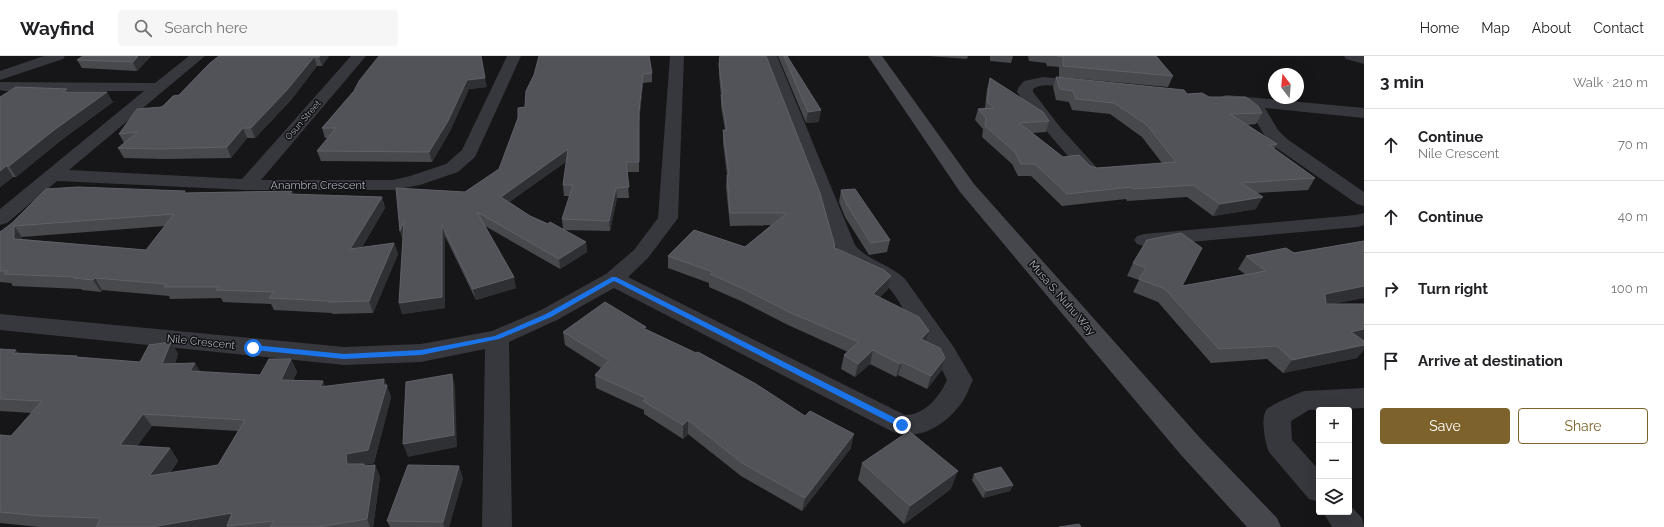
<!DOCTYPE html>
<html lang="en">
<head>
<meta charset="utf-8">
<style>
	body { margin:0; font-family:Raleway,sans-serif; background:#f6f6f6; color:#202124 }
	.controls { position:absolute; right:12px; bottom:12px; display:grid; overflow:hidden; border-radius:4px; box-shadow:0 4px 16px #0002 }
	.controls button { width:36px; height:36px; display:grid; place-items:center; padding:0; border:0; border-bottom:1px solid #e0e0e0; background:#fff; color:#202124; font:20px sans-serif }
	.compass { position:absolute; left:1268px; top:12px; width:36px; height:36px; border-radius:50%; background:#fff; box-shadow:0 4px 16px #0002; rotate:344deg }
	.stop { position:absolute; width:12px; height:12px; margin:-9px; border:3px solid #1a73e8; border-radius:50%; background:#fff }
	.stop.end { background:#1a73e8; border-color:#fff; box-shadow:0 1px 4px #0008 }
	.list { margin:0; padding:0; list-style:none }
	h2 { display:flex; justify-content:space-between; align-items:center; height:52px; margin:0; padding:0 16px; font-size:17px }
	h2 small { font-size:13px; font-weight:400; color:#757577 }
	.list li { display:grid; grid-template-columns:26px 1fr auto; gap:12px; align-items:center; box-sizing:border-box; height:72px; padding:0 16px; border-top:1px solid #e0e0e0 }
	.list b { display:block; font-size:15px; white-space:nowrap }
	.list p { margin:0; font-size:13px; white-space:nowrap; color:#757577 }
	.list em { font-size:13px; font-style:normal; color:#757577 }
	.actions { display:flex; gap:8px; padding:12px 16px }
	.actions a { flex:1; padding:9px 0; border:1px solid #7e622b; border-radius:4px; text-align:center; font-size:14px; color:#7e622b }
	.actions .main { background:#7e622b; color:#fff }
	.icon { flex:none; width:22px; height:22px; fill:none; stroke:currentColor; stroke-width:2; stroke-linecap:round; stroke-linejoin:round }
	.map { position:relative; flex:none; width:1364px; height:471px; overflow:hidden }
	header { display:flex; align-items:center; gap:24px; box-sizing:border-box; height:56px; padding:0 20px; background:#fff; border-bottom:1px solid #e0e0e0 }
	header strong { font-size:19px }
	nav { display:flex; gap:22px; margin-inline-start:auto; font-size:14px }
	.search { width:280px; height:36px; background:#f6f6f6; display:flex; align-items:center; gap:10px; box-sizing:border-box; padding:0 14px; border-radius:4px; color:#757577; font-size:15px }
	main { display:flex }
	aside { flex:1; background:#fff }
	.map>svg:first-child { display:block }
</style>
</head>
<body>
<header>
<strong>Wayfind</strong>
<div class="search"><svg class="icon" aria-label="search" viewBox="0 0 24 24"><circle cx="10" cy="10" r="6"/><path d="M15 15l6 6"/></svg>Search here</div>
<nav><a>Home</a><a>Map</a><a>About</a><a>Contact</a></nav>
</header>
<main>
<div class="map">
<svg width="1364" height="471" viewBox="0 0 1364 471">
	<rect width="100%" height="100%" fill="#161618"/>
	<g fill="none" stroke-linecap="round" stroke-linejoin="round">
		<path fill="#37383d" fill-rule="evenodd" d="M 44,0 L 65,0 L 63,3 L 0,24 L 0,15 Z
			M 189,0 L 205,0 L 69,114 L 242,123 L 351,0 L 366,0 L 261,124 L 393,124 L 410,120 L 446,108 L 462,94 L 507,0 L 521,0 L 475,101 L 458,116 L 420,129 L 393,134 L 247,134 L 57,125 L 7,167 L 0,169 L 0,153 L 144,35 L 4,35 L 0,34 L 0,26 L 155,27 Z
			M 670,0 L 684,0 L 678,162 L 648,202 L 628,221 L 905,359 C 925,359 940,340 947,324 C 936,299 920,278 905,256 C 899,246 893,234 883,227 C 865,212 850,212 835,190 L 763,0 L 777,0 L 855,189 C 868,205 890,208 905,223 L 953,290 L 973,324 C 969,332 966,342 960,349 C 944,370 919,385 893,376 L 614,232 L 557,264 L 509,286 L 512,471 L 482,471 L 485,293 L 421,306 L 344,309 L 0,274 L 0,258 L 344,291 L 421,288 L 492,275 L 541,254 L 606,218 L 634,194 L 658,162 Z
			M 1344,0 L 1364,0 L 1364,8 L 1346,3 Z
			M 1043,21 L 1084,25 L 1089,26 L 1091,29 L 1089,32 C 1073,36 1046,23 1033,33 L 1033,36 L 1060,71 L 1098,113 L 1101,117 L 1098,121 L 1092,122 L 1086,121 L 1048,77 L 1017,36 L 1018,32 L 1024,25 Z
			M 1226,39 L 1364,52 L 1364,62 L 1265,52 L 1278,74 L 1287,83 L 1364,136 L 1364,150 L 1357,148 L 1275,91 L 1263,77 L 1248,51 L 1221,47 L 1218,44 L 1221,41 Z
			M 1364,157 L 1364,169 L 1358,171 L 1144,190 L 1137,188 L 1134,184 L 1137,180 L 1144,178 L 1356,159 Z
			M 1364,332 L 1364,352 L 1309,354 L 1291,365 L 1292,384 L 1319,414 L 1319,446 L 1309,443 L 1269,396 C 1265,387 1260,361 1267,353 C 1273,348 1296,338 1304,335 Z
			M 1349,448 L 1362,462 L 1364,471 L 1332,471 L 1323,456 L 1349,456 Z"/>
		<path fill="#45474d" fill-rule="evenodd" d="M 868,0 L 882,0 L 974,128 L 1201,383 L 1277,462 L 1281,471 L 1247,471 L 1181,399 L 960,136 Z"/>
	</g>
	<path fill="#47494d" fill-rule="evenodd" d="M 83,0 L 151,0 L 137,15 L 82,12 L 77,4 Z
		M 329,0 L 322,10 L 317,10 L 291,44 L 255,82 L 247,82 L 231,102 L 164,103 L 124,102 L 118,92 L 124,87 L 119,78 L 179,39 L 210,7 Z
		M 719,0 L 835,190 L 835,192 L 891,220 L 888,233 L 880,241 L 926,285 L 945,302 L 941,315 L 927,333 L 898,319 L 896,321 L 870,308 L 855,321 L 841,313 L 844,299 L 848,296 L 788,269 L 743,246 L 709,231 L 709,227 L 668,212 L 668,200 L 745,191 L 771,169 L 730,170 L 726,131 L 727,119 L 723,86 L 723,74 L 725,74 L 721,50 L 721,40 L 719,19 Z
		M 778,0 L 788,0 L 788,1 L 819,66 L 806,67 Z
		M 929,0 L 968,0 L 967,3 Z
		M 990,0 L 1013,0 L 1011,7 L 990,5 Z
		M 1028,0 L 1156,0 L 1173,20 L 1168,31 L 1059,21 L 1059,11 L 1047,10 L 1046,7 L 1029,5 Z
		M 652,17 L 652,26 L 643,27 L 639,66 L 639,116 L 627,116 L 629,142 L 617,142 L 610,175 L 563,174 L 586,186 L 587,196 L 560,213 L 485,170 L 516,232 L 476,244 L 445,180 L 445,252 L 402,258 L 399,247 L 403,185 L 400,175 L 465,136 L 499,113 L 525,51 L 534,19 ZM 567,105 L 563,129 L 564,140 L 570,140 L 562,163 L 563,174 L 530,160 L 509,146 Z
		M 1056,21 L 1209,41 L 1262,57 L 1256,68 L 1247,69 L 1277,88 L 1274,93 L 1315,122 L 1308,134 L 1257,137 L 1256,153 L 1213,160 L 1187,141 L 1127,145 L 1126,143 L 1062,150 L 1031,120 L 1018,120 L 1012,108 L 982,81 L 983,73 L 975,64 L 978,53 L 985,52 L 987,33 L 990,22 L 1049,65 L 1046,76 L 1033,77 L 1063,101 L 1090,110 L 1097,112 L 1162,107 L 1142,81 L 1110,58 L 1072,54 L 1069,46 L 1056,44 L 1053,31 Z
		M 487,31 L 469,33 L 450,75 L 432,106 L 321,105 L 317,95 L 328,82 L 325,82 L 322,72 L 354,35 Z
		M 69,36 L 113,46 L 60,85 L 16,121 L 13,121 L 0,131 L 0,41 Z
		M 841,134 L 890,184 L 887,196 L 869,199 L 845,161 L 839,146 Z
		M 292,135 L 294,139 L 382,141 L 385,152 L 362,191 L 394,187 L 398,198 L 373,257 L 332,258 L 332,257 L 274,254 L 271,248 L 223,246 L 221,242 L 170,243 L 169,240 L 102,234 L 101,236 L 82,234 L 81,233 L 13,230 L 11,227 L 0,226 L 0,176 L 12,167 L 186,137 ZM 165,170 L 146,194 L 22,183 L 22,181 Z
		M 1147,184 L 1182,230 L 1245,218 L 1238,213 L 1246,200 L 1294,197 L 1364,185 L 1364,242 L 1331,248 L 1364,248 L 1364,285 L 1363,285 L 1357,302 L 1283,317 L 1267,303 L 1211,307 L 1158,246 L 1133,236 L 1139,224 L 1127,220 L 1133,207 Z
		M 646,274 L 851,392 L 802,455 L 741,420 L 688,378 L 683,383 L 644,358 L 644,354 L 596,332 L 595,319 L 601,312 L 565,289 L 563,276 Z
		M 171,286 L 178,298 L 175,307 L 200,316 L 260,319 L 291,303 L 297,316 L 293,324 L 326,330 L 384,323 L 391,341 L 374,407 L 365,409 L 365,410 L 375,409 L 380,421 L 373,471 L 39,471 L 0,467 L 0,379 L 11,380 L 32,357 L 0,355 L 0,293 L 19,297 L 140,306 ZM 152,370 L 238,375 L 218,409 L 170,417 L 178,405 L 170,392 L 137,390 Z
		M 862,407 L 951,433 L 904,468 L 858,424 Z
		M 974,418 L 1013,429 L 1010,435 L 983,442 L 972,424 Z
		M 463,422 L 449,471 L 390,471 L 387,465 Z"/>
	<path fill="#2f3033" d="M 138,0 L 151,0 L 137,15 L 133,6 Z
		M 320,0 L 329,0 L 322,10 L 319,1 Z
		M 314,1 L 317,10 L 291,44 L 255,82 L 251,72 Z
		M 643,18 L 643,27 L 639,66 L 639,116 L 639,56 Z
		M 485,22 L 487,31 L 469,33 L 450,75 L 432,106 L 429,96 L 467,24 Z
		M 67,33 L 72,43 L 63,36 Z
		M 107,36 L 113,46 L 60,85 L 16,121 L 9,110 L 54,74 Z
		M 821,54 L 819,66 L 806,67 L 808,56 Z
		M 243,72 L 247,82 L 231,102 L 227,91 Z
		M 568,93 L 569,103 L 503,151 L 501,141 Z
		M 6,110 L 13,121 L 0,131 L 0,115 Z
		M 616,132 L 617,142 L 610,175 L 609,165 Z
		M 292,135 L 297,146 L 289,138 Z
		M 382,141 L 385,152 L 354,204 L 350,193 Z
		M 1263,141 L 1256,153 L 1213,160 L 1220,148 Z
		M 404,165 L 403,186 L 400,175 Z
		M 442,169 L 445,180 L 445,252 L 402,258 L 399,247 Z
		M 14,170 L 22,181 L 22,194 L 14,183 Z
		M 586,186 L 587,196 L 560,213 L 559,203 Z
		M 394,187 L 398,198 L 373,257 L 369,245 Z
		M 891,220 L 888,233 L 870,251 L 873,238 Z
		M 514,221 L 516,232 L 476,244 L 473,233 Z
		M 95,222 L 102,234 L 101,236 L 93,224 Z
		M 1364,230 L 1364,242 L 1316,251 L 1325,238 Z
		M 1364,273 L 1364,285 L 1341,289 L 1351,276 Z
		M 929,275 L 925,288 L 921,283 Z
		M 171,286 L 178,298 L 170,320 L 162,308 Z
		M 1364,289 L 1364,294 L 1357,302 L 1283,317 L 1292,304 Z
		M 16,294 L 26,306 L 13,297 Z
		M 873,294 L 870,308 L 855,321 L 858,308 Z
		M 945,302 L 941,315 L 927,333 L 931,320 Z
		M 291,303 L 297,316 L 287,337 L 281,324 Z
		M 902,306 L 898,319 L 896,321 L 900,308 Z
		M 195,307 L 203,320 L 190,315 Z
		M 452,318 L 455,330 L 457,391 L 408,401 L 403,388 Z
		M 384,323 L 386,330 L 387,329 L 391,341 L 374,407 L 365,409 L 370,421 L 347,408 L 346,398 L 383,329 Z
		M 323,325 L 329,337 L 320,331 Z
		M 143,358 L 152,370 L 129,402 L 120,389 Z
		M 688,364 L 688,378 L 683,383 L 683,369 Z
		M 854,378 L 851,392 L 802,455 L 805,442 Z
		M 170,392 L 178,405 L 158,433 L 149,420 Z
		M 375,409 L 380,421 L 373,471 L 370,471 L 367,463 Z
		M 459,410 L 463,422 L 449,471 L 444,471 L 443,466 Z
		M 958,415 L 951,433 L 904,468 L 910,450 Z
		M 1013,429 L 1010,435 L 983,442 L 986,435 Z
		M 232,457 L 227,470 L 228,471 L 152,471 Z"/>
	<path fill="#525359" stroke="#5f6168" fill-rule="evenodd" d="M 83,0 L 138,0 L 133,6 L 77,4 Z
		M 219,0 L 320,0 L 319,1 L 314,1 L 287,34 L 251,72 L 243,72 L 227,91 L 158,93 L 118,92 L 138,76 L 119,78 L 137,53 L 162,51 L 173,40 L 179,39 L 210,7 Z
		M 379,0 L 481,0 L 485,22 L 467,24 L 448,65 L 429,96 L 317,95 L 336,72 L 322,72 L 354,35 L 359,25 Z
		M 539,0 L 649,0 L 652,17 L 643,18 L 639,56 L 639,106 L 626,106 L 629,131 L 616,132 L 609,165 L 562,163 L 573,129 L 563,129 L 568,93 L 501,141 L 530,160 L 548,168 L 550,166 L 586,186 L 559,203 L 477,156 L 514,221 L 473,233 L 442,169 L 442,241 L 399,247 L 404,165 L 400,175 L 396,132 L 465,136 L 499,113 L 518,62 L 518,52 L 525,51 L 526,35 L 534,19 Z
		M 720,0 L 766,0 L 820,137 L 835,190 L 833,191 L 884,214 L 891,220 L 873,238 L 919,261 L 929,275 L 921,283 L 940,292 L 945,302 L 931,320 L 902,306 L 900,308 L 873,294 L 858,308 L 844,299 L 859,286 L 789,256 L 744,233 L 710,218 L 713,216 L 668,200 L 694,174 L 745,191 L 787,157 L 730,157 L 727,119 L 729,119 L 723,74 L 727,74 L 721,39 L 723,39 L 719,9 Z
		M 784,0 L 787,0 L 821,54 L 808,56 Z
		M 1057,0 L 1156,0 L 1173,20 L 1063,10 L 1063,0 Z
		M 1056,21 L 1184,34 L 1187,38 L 1202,37 L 1209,41 L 1246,41 L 1258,50 L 1262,57 L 1230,58 L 1277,88 L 1269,89 L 1315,122 L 1241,127 L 1263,141 L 1220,148 L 1193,129 L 1133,133 L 1131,131 L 1067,138 L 1035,108 L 1021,108 L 1015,96 L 985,70 L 986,62 L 978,53 L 994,52 L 987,46 L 990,22 L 1043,56 L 1049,65 L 1019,67 L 1063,101 L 1079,99 L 1090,110 L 1097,112 L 1176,106 L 1147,69 L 1114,47 L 1076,43 L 1073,35 L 1060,33 Z
		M 16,31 L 67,33 L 63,36 L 107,36 L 54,74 L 9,110 L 6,110 L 0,115 L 0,41 Z
		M 78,131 L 185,135 L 184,137 L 292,135 L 289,138 L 382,141 L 350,193 L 394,187 L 369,245 L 328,246 L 328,245 L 269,242 L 274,236 L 216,234 L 220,231 L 164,231 L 166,228 L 95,222 L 93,224 L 74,222 L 75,221 L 4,218 L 8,215 L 0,215 L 0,176 L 12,167 L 46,133 ZM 174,158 L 146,194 L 14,183 L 14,170 Z
		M 855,133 L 890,184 L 871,187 L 847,149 L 841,134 Z
		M 1181,177 L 1202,192 L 1182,230 L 1266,215 L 1246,200 L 1286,192 L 1294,197 L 1364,185 L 1364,230 L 1325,238 L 1326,248 L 1364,248 L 1364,273 L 1351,276 L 1364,285 L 1364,289 L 1292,304 L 1277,290 L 1219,293 L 1165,233 L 1139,223 L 1146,212 L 1133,207 L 1147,184 Z
		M 605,246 L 646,271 L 643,272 L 696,297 L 698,296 L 756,328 L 805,360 L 810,355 L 854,378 L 805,442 L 742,407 L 688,364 L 683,369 L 643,345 L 646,342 L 595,319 L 609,304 L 563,276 Z
		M 171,286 L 162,308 L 195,307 L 190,315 L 260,319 L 269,303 L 291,303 L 281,324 L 323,325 L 320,331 L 384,323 L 383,329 L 387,329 L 368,394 L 346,398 L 347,408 L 364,408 L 364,410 L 375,409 L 367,463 L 317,471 L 270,471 L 274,465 L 227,470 L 232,457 L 152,471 L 96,471 L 101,462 L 40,460 L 0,456 L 0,379 L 11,380 L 42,345 L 0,343 L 0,293 L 16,294 L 13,297 L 77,300 L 76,301 L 140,306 L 149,289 ZM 143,358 L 245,364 L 218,409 L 149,420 L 170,392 L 120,389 Z
		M 452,318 L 454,379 L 403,388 L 406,326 Z
		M 909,375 L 958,415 L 910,450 L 862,407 Z
		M 408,409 L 459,410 L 443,466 L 387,465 Z
		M 1001,411 L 1013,429 L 986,435 L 974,418 Z
		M 1079,468 L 1081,471 L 1059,471 Z"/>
	<path fill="#1a73e8" d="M 612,221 L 616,221 L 905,367 L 906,369 L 905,371 L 899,371 L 614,225 L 551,261 L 499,283 L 421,299 L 344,303 L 253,294 L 249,292 L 253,289 L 344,298 L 421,294 L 495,280 L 546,258 Z"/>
	<g text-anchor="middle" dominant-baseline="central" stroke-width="3" stroke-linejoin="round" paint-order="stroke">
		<g font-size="9" fill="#a8adb8" stroke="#111113">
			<text transform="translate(303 64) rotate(-49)">Osun Street</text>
		</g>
		<g font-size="11" fill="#a8adb8" stroke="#111113">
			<text x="318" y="129">Anambra Crescent</text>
			<text transform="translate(1062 242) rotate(49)">Musa S. Nuhu Way</text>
			<text transform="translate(201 286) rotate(6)">Nile Crescent</text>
		</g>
	</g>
</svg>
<div class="controls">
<button>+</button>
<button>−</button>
<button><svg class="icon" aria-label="layers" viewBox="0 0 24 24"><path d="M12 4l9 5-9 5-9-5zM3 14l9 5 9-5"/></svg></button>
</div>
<svg class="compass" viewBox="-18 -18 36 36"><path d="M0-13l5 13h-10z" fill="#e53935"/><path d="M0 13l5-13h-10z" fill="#757577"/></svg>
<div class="stop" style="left:253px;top:292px"></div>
<div class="stop end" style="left:902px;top:369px"></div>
</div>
<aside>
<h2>3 min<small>Walk · 210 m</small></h2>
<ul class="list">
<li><svg class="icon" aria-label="ahead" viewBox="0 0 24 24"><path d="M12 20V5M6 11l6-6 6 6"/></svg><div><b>Continue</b><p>Nile Crescent</p></div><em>70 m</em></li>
<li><svg class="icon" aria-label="ahead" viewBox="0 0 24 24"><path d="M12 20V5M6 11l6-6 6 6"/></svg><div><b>Continue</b></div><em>40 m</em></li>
<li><svg class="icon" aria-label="right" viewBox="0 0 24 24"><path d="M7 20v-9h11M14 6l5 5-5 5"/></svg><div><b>Turn right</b></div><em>100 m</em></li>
<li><svg class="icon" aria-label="arrive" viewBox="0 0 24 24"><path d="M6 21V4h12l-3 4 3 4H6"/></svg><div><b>Arrive at destination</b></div></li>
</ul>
<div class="actions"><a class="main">Save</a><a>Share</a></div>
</aside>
</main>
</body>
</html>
